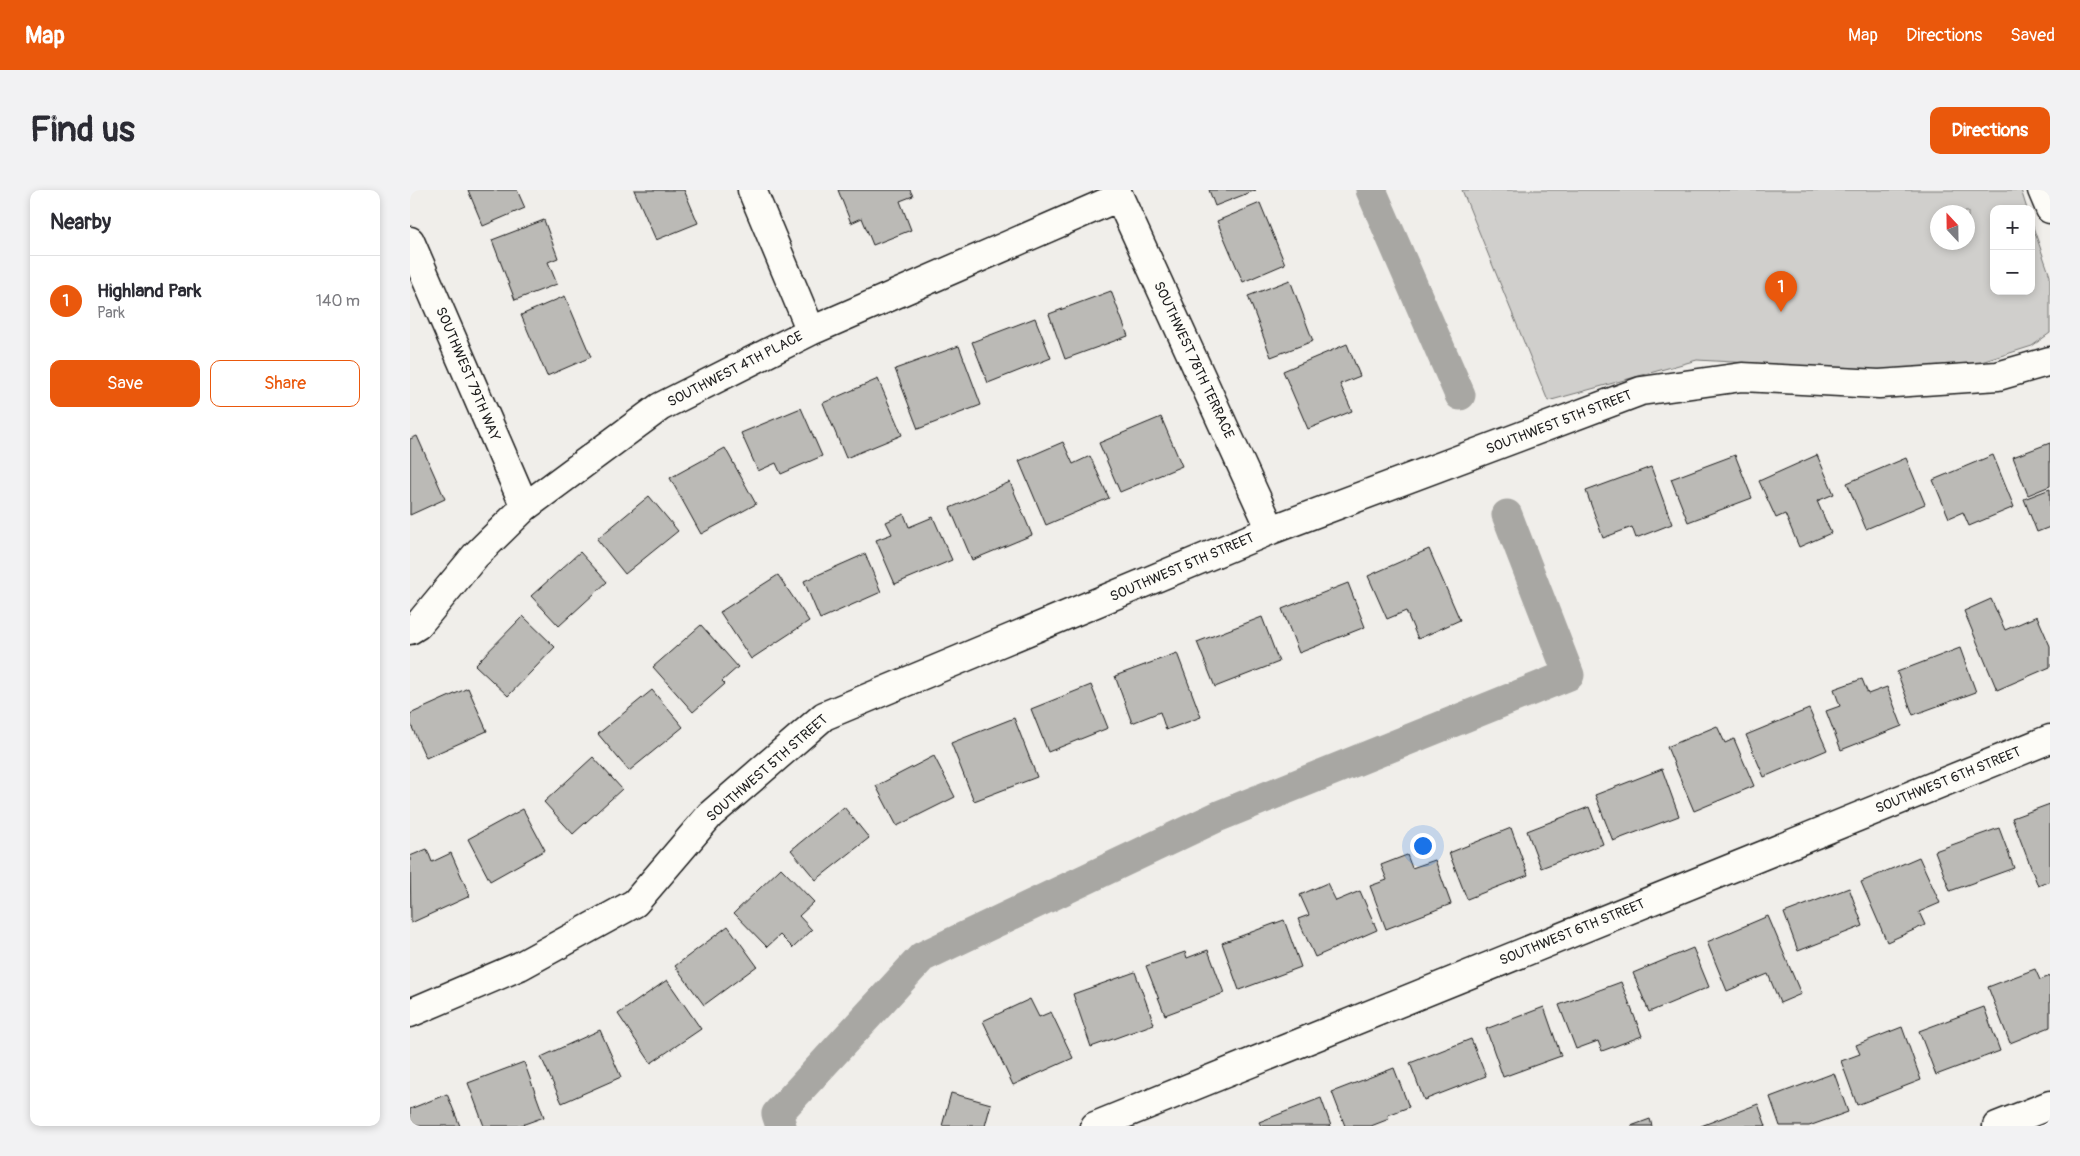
<!DOCTYPE html>
<html lang="en">
<head>
<meta charset="utf-8">
<style>
	body { margin:0; font-family:Pangolin,sans-serif; background:#f2f2f3; color:#2b2b33 }
	.controls { position:absolute; right:15px; top:15px; display:grid; overflow:hidden; border-radius:10px; box-shadow:0 2px 8px #0003 }
	.controls button { width:45px; height:45px; display:grid; place-items:center; padding:0; border:0; border-bottom:1px solid #e1e1e2; background:#fff; color:#2b2b33; font:25px sans-serif }
	.compass { position:absolute; left:1520px; top:15px; width:45px; height:45px; border-radius:50%; background:#fff; box-shadow:0 2px 8px #0003; rotate:338deg }
	.you { position:absolute; left:1012px; top:655px; width:18px; height:18px; margin:-12px; border:4px solid #fff; border-radius:50%; background:#1a73e8; box-shadow:0 0 0 8px #1a73e833 }
	.badge { display:grid; place-items:center; width:32px; height:32px; border-radius:50%; background:#ea580c; color:#fff; font-size:16px; font-weight:700 }
	.pin { position:absolute; translate:-50% -41px; filter:drop-shadow(0 1px 2px #0008) }
	.pin::after { content:''; position:absolute; top:26px; width:18px; height:15px; background:inherit; clip-path:polygon(0 0,100% 0,50% 100%) }
	.list { margin:0; padding:0; list-style:none }
	h2 { display:flex; justify-content:space-between; align-items:center; height:65px; margin:0; padding:0 20px; font-size:21px }
	h2 small { font-size:16px; font-weight:400; color:#7c7c81 }
	.list li { display:grid; grid-template-columns:32px 1fr auto; gap:15px; align-items:center; box-sizing:border-box; height:90px; padding:0 20px; border-top:1px solid #e1e1e2 }
	.list b { display:block; font-size:19px; white-space:nowrap }
	.list p { margin:0; font-size:16px; white-space:nowrap; color:#7c7c81 }
	.list em { font-size:16px; font-style:normal; color:#7c7c81 }
	.actions { display:flex; gap:10px; padding:15px 20px }
	.actions a { flex:1; padding:11px 0; border:1px solid #ea580c; border-radius:10px; text-align:center; font-size:18px; color:#ea580c }
	.actions .main { background:#ea580c; color:#fff }
	.map { position:relative; flex:none; width:1640px; height:936px; overflow:hidden; border-radius:10px }
	header { display:flex; align-items:center; gap:30px; box-sizing:border-box; height:70px; padding:0 25px; background:#ea580c; color:#fff }
	header strong { font-size:24px }
	nav { display:flex; gap:28px; margin-inline-start:auto; font-size:18px }
	.intro { display:flex; align-items:center; justify-content:space-between; box-sizing:border-box; height:120px; padding:0 30px }
	h1 { margin:0; font-size:35px }
	.button { padding:12px 22px; border-radius:10px; background:#ea580c; color:#fff; font-size:18px; font-weight:700 }
	main { display:flex; gap:30px; padding:0 30px }
	aside { flex:1; background:#fff; border-radius:10px; box-shadow:0 2px 8px #0003 }
	.map>svg:first-child { display:block }
</style>
</head>
<body>
<header>
<strong>Map</strong>
<nav><a>Map</a><a>Directions</a><a>Saved</a></nav>
</header>
<div class="intro"><h1>Find us</h1><a class="button">Directions</a></div>
<main>
<aside>
<h2>Nearby<small></small></h2>
<ul class="list">
<li><span class="badge">1</span><div><b>Highland Park</b><p>Park</p></div><em>140 m</em></li>
</ul>
<div class="actions"><a class="main">Save</a><a>Share</a></div>
</aside>
<div class="map">
<svg width="1640" height="936" viewBox="0 0 1640 936">
	<rect width="100%" height="100%" fill="#f0eeea"/>
	<filter id="ink" filterUnits="userSpaceOnUse"><feTurbulence type="fractalNoise" baseFrequency=".02" numOctaves="2"/><feDisplacementMap in="SourceGraphic" scale="10" xChannelSelector="R" yChannelSelector="G"/><feConvolveMatrix kernelMatrix="1 2 1 2 8 2 1 2 1" color-interpolation-filters="sRGB"/></filter>
	<g filter="url(#ink)">
		<path fill="#d0cfcc" stroke="#767674" fill-rule="evenodd" d="M 1052,0 L 1611,0 L 1617,19 L 1584,19 L 1584,101 L 1621,101 L 1621,31 L 1640,86 L 1640,143 L 1622,156 L 1508,192 L 1413,177 L 1287,170 L 1138,211 ZM 1528,22 L 1558,22 L 1558,52 L 1528,52 Z"/>
		<g fill="none" stroke-linecap="round" stroke-linejoin="round">
			<path stroke="#a8a7a3" stroke-width="31" d="M 961,0 L 1050,205
				M 371,936 L 367,924 L 512,767 L 809,626 L 1159,485 L 1097,325"/>
		</g>
		<path fill="#bbbab6" stroke="#1c1c1c" d="M 58,0 L 107,0 L 115,18 L 73,36 Z
			M 224,0 L 274,0 L 288,33 L 246,50 Z
			M 428,0 L 500,0 L 503,6 L 490,11 L 501,40 L 463,55 L 452,28 L 441,33 Z
			M 799,0 L 846,0 L 805,16 Z
			M 850,13 L 875,74 L 833,92 L 807,31 Z
			M 134,30 L 148,68 L 138,72 L 147,94 L 105,110 L 82,50 Z
			M 880,90 L 903,151 L 861,167 L 838,106 Z
			M 701,101 L 718,146 L 655,169 L 639,124 Z
			M 155,106 L 181,167 L 137,186 L 111,125 Z
			M 625,128 L 641,168 L 578,193 L 562,152 Z
			M 937,154 L 950,186 L 930,194 L 942,221 L 898,239 L 873,181 Z
			M 549,156 L 571,215 L 508,239 L 485,179 Z
			M 468,189 L 492,245 L 436,268 L 413,213 Z
			M 391,218 L 412,266 L 371,284 L 366,273 L 348,281 L 331,243 Z
			M 751,227 L 772,276 L 710,302 L 689,253 Z
			M 7,246 L 35,309 L 0,325 L 0,249 Z
			M 653,252 L 663,274 L 680,266 L 699,308 L 636,335 L 609,271 Z
			M 1640,253 L 1640,296 L 1618,305 L 1603,267 Z
			M 315,258 L 346,314 L 291,344 L 260,288 Z
			M 1325,265 L 1342,308 L 1278,332 L 1261,289 Z
			M 1407,265 L 1424,304 L 1407,311 L 1421,343 L 1389,357 L 1375,324 L 1366,328 L 1349,291 Z
			M 1583,265 L 1604,317 L 1559,336 L 1553,322 L 1539,328 L 1523,290 Z
			M 1496,268 L 1515,314 L 1456,339 L 1437,293 Z
			M 1241,277 L 1262,334 L 1226,348 L 1222,337 L 1193,348 L 1176,301 Z
			M 600,292 L 622,345 L 562,370 L 540,318 Z
			M 1640,299 L 1640,337 L 1627,342 L 1614,309 Z
			M 239,306 L 268,341 L 215,384 L 187,349 Z
			M 494,324 L 499,337 L 523,327 L 542,370 L 485,394 L 466,350 L 482,344 L 476,332 Z
			M 1019,359 L 1050,430 L 1008,449 L 996,421 L 977,429 L 958,386 Z
			M 170,362 L 197,392 L 149,436 L 121,406 Z
			M 455,364 L 471,402 L 410,429 L 394,391 Z
			M 368,385 L 399,431 L 341,469 L 310,422 Z
			M 938,393 L 955,437 L 889,463 L 872,419 Z
			M 1581,409 L 1595,440 L 1627,426 L 1640,456 L 1640,477 L 1587,500 L 1554,421 Z
			M 113,426 L 145,457 L 98,506 L 65,475 Z
			M 852,427 L 869,472 L 805,497 L 787,452 Z
			M 291,435 L 328,477 L 312,491 L 315,494 L 283,522 L 243,477 Z
			M 1550,458 L 1566,502 L 1503,525 L 1487,482 Z
			M 767,463 L 791,527 L 756,540 L 750,522 L 722,533 L 705,486 Z
			M 1452,489 L 1458,504 L 1477,497 L 1492,536 L 1431,560 L 1416,521 L 1430,516 L 1424,499 Z
			M 681,495 L 698,538 L 638,562 L 621,519 Z
			M 58,498 L 77,541 L 16,568 L 0,533 L 0,524 Z
			M 242,500 L 273,537 L 219,581 L 188,544 Z
			M 1399,519 L 1417,560 L 1354,587 L 1336,545 Z
			M 604,528 L 627,587 L 564,611 L 541,553 Z
			M 1307,536 L 1315,553 L 1324,549 L 1344,596 L 1284,621 L 1257,557 Z
			M 524,566 L 545,607 L 487,636 L 466,596 Z
			M 183,567 L 212,599 L 163,644 L 134,612 Z
			M 1252,579 L 1269,626 L 1203,651 L 1185,605 Z
			M 1640,614 L 1640,691 L 1628,696 L 1602,628 Z
			M 434,617 L 459,648 L 406,690 L 381,660 Z
			M 1179,617 L 1193,654 L 1131,678 L 1117,641 Z
			M 113,619 L 135,660 L 80,691 L 58,649 Z
			M 1101,638 L 1118,685 L 1057,709 L 1039,663 Z
			M 1589,638 L 1604,678 L 1540,701 L 1525,661 Z
			M 17,659 L 22,672 L 41,663 L 60,706 L 1,733 L 0,666 Z
			M 997,665 L 1002,678 L 1025,670 L 1041,714 L 976,739 L 960,696 L 977,690 L 971,675 Z
			M 1509,667 L 1530,713 L 1509,722 L 1515,735 L 1477,752 L 1451,692 Z
			M 371,678 L 404,712 L 389,726 L 402,740 L 383,758 L 370,745 L 357,757 L 324,723 Z
			M 917,693 L 926,711 L 950,701 L 967,740 L 905,767 L 888,729 L 899,725 L 890,705 Z
			M 1439,698 L 1453,736 L 1388,761 L 1374,723 Z
			M 1358,726 L 1391,804 L 1370,813 L 1358,784 L 1317,801 L 1297,752 Z
			M 874,730 L 891,777 L 829,800 L 812,753 Z
			M 318,736 L 347,776 L 294,815 L 265,776 Z
			M 1283,758 L 1299,797 L 1239,822 L 1223,783 Z
			M 798,760 L 814,803 L 755,825 L 736,776 L 775,762 L 777,768 Z
			M 1625,779 L 1630,790 L 1640,786 L 1640,837 L 1600,853 L 1578,797 Z
			M 725,782 L 744,834 L 681,857 L 663,804 Z
			M 257,790 L 291,839 L 241,873 L 208,824 Z
			M 1211,792 L 1232,846 L 1192,861 L 1188,851 L 1166,859 L 1149,815 Z
			M 620,809 L 629,827 L 641,822 L 663,868 L 603,895 L 573,831 Z
			M 1134,817 L 1151,866 L 1093,887 L 1076,839 Z
			M 1574,817 L 1590,861 L 1526,885 L 1509,841 Z
			M 1492,837 L 1511,890 L 1447,915 L 1431,871 L 1450,864 L 1446,855 Z
			M 190,840 L 211,887 L 152,913 L 131,867 Z
			M 1061,849 L 1076,886 L 1014,910 L 1000,873 Z
			M 114,872 L 134,927 L 109,936 L 74,936 L 58,893 Z
			M 984,878 L 999,917 L 978,925 L 979,929 L 961,936 L 935,936 L 922,902 Z
			M 1424,883 L 1438,922 L 1399,936 L 1370,936 L 1360,907 Z
			M 541,903 L 581,914 L 575,936 L 532,936 Z
			M 37,904 L 50,936 L 0,936 L 0,919 Z
			M 911,908 L 921,936 L 851,936 L 849,932 Z
			M 1348,914 L 1356,936 L 1291,936 Z
			M 1240,929 L 1242,936 L 1221,936 Z"/>
		<g fill="none" stroke-linecap="round" stroke-linejoin="round">
			<defs>
				<path id="minor" d="M 342,0 L 401,141
					M 706,0 L 861,340
					M 1632,0 L 1640,19
					M 0,51 L 115,317
					M 0,440 L 8,435 L 65,366 L 115,317 L 250,217 L 401,141 L 709,7
					M 0,823 L 110,776 L 225,713 L 300,625 L 414,526 L 861,340 L 1231,201 L 1332,187 L 1469,194 L 1588,186 L 1640,171
					M 685,936 L 1640,549
					M 1587,936 L 1640,915"/>
			</defs>
			<use href="#minor" stroke="#1c1c1c" stroke-width="31"/>
			<use href="#minor" stroke="#fdfcf7" stroke-width="28"/>
		</g>
	</g>
	<g text-anchor="middle" dominant-baseline="central" stroke-width="4" stroke-linejoin="round" paint-order="stroke">
		<g font-size="14" fill="#1c1c1c" stroke="#fdfcf7">
			<text transform="translate(784 170) rotate(65)">SOUTHWEST 78TH TERRACE</text>
			<text transform="translate(325 179) rotate(-27)">SOUTHWEST 4TH PLACE</text>
			<text transform="translate(58 184) rotate(67)">SOUTHWEST 79TH WAY</text>
			<text transform="translate(1149 232) rotate(-21)">SOUTHWEST 5TH STREET</text>
			<text transform="translate(772 377) rotate(-23)">SOUTHWEST 5TH STREET</text>
			<text transform="translate(357 578) rotate(-41)">SOUTHWEST 5TH STREET</text>
			<text transform="translate(1538 590) rotate(-22)">SOUTHWEST 6TH STREET</text>
			<text transform="translate(1162 742) rotate(-22)">SOUTHWEST 6TH STREET</text>
		</g>
	</g>
</svg>
<div class="controls">
<button>+</button>
<button>−</button>
</div>
<svg class="compass" viewBox="-18 -18 36 36"><path d="M0-13l5 13h-10z" fill="#e53935"/><path d="M0 13l5-13h-10z" fill="#7c7c81"/></svg>
<div class="you"></div>
<div class="pin badge" style="left:1371px;top:122px">1</div>
</div>
</main>
</body>
</html>
